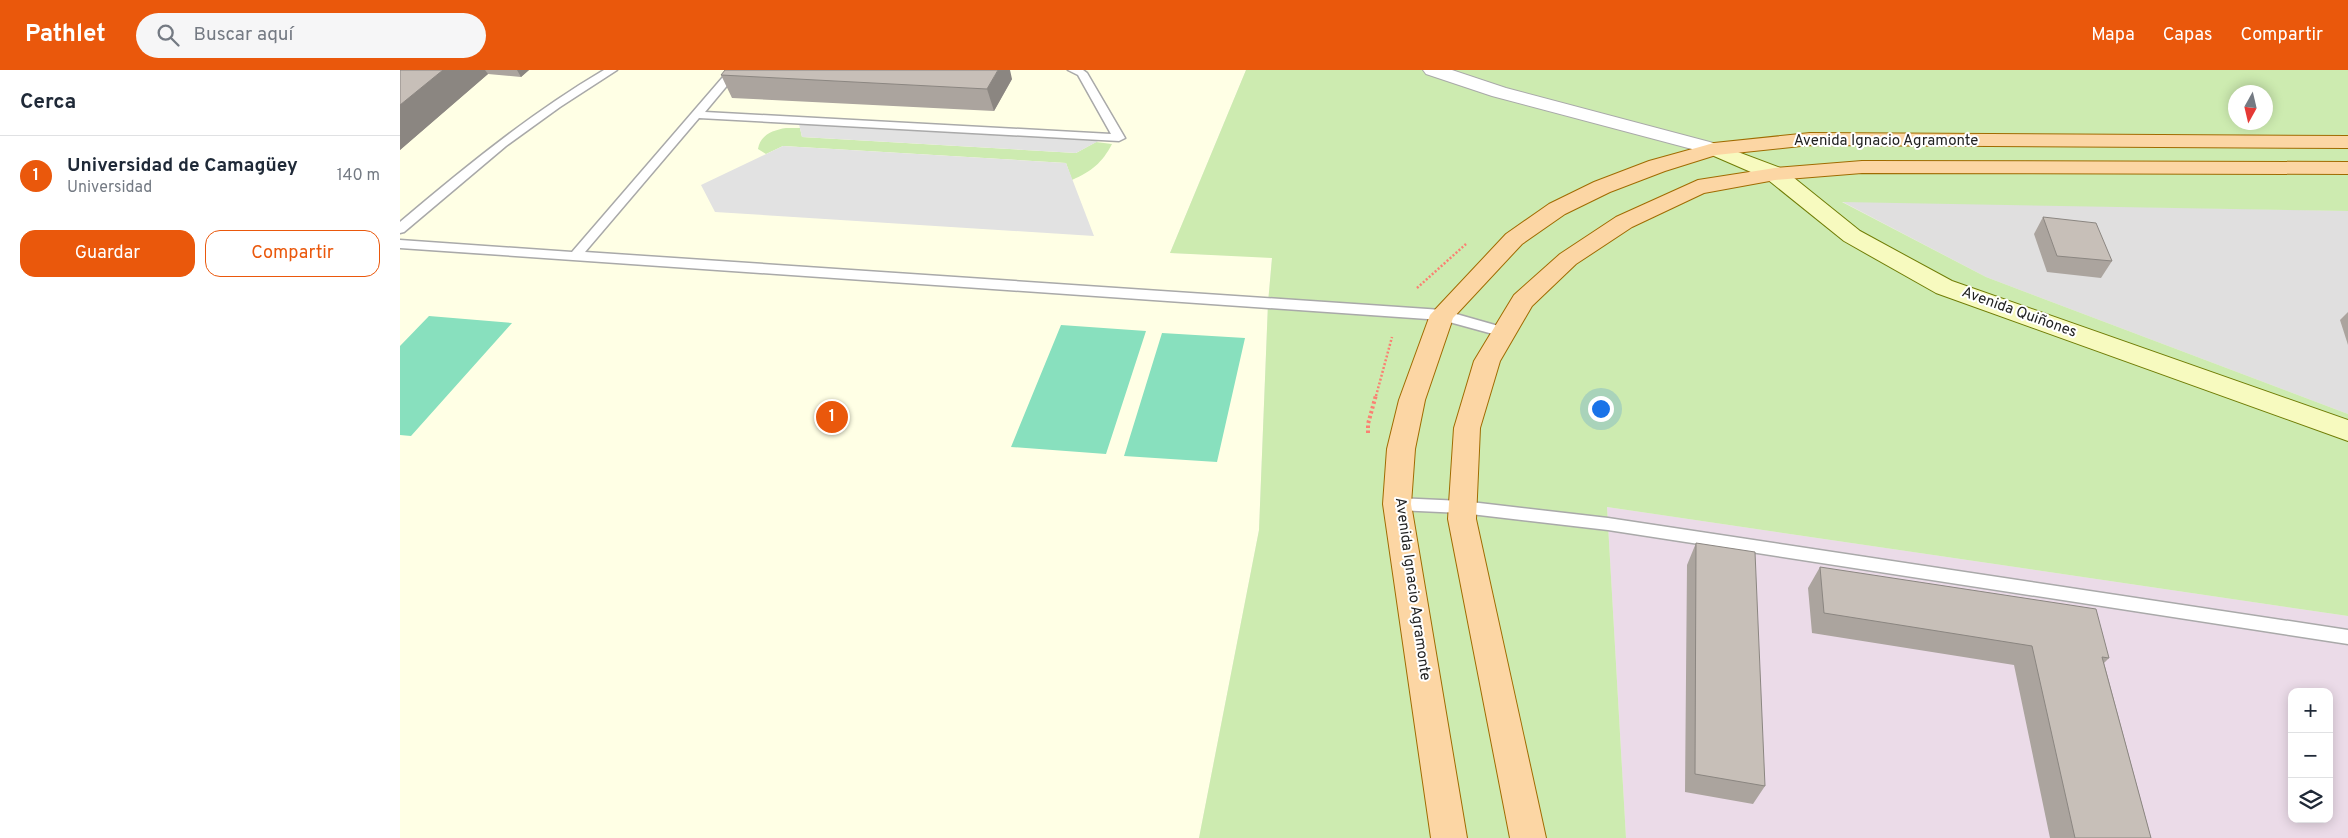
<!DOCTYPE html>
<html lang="es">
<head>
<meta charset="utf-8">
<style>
	body { margin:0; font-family:Overpass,sans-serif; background:#f6f6f7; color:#1f2937 }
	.controls { position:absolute; right:15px; bottom:15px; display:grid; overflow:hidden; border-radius:10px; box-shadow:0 2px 12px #0003 }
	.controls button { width:45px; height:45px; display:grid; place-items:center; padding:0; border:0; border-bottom:1px solid #e0e1e3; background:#fff; color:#1f2937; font:25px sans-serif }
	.compass { position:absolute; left:1828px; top:15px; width:45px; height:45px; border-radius:50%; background:#fff; box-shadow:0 2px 12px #0003; rotate:188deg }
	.you { position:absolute; left:1200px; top:338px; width:18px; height:18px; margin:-12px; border:4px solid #fff; border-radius:50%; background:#1a73e8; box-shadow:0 0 0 8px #1a73e833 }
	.badge { display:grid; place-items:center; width:32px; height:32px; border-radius:50%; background:#ea580c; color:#fff; font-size:16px; font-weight:700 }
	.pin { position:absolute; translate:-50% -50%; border:2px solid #fff; box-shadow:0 1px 5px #0006 }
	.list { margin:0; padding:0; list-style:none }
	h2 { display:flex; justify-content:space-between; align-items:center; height:65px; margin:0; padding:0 20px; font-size:21px }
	h2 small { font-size:16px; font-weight:400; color:#747a83 }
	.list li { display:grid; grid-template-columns:32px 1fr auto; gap:15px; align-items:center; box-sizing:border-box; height:80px; padding:0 20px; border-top:1px solid #e0e1e3 }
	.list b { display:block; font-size:19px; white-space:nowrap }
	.list p { margin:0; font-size:16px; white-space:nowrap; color:#747a83 }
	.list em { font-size:16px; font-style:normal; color:#747a83 }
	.actions { display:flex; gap:10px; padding:15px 20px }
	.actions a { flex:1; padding:11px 0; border:1px solid #ea580c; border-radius:15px; text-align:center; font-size:18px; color:#ea580c }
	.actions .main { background:#ea580c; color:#fff }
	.icon { flex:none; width:28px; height:28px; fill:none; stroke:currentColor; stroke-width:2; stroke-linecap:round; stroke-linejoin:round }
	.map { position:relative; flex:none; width:1948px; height:768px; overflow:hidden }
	header { display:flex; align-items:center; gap:30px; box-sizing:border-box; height:70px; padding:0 25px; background:#ea580c; color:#fff }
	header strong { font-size:24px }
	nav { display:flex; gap:28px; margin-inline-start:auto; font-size:18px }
	.search { width:350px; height:45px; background:#f6f6f7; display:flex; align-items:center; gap:12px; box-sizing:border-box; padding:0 18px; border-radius:28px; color:#747a83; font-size:19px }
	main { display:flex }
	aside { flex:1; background:#fff }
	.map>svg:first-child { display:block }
</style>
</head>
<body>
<header>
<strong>Pathlet</strong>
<div class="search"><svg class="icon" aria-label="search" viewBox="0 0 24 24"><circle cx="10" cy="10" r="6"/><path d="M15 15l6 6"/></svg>Buscar aquí</div>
<nav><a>Mapa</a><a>Capas</a><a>Compartir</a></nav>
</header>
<main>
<aside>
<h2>Cerca<small></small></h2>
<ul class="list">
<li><span class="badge">1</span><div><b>Universidad de Camagüey</b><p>Universidad</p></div><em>140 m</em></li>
</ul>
<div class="actions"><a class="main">Guardar</a><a>Compartir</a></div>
</aside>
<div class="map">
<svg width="1948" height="768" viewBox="0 0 1948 768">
	<rect width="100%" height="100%" fill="#f2efe9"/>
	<path fill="#e0dfdf" d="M 1441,131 L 1948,141 L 1948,344 L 1586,207 Z"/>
	<path fill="#ebdbe8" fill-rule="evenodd" d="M 1207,437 L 1948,546 L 1948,768 L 1226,768 ZM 1892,622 L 1929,622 L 1929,749 L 1892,749 Z"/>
	<path fill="#ffffe5" d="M 0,0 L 846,0 L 770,183 L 872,187 L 868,233 L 859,460 L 799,768 L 0,768 Z"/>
	<path fill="#cdebb0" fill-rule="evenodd" d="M 846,0 L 1948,0 L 1948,141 L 1442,132 L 1586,207 L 1948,344 L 1948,546 L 1207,437 L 1226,768 L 799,768 L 859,460 L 868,233 L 872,188 L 770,183 ZM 1836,22 L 1866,22 L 1866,52 L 1836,52 Z
		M 386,58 L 400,58 L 402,67 L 676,83 L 696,72 L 712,74 C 702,93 692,101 672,110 L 666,93 L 383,76 L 366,84 L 358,79 C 360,65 373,60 386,58 Z"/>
	<path fill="#88e0be" d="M 29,246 L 112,253 L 11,366 L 0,365 L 0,276 Z
		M 661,255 L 746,261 L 706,384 L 611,377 Z
		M 762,263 L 845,268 L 817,392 L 724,386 Z"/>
	<path fill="#e2e2e2" d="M 398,50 L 704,68 L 676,83 L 402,67 Z
		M 383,76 L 666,93 L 694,166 L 315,142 L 301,115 Z"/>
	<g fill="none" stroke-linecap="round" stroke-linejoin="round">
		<defs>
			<path id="lane" d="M 204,0 L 217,0 L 160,37 L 106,76 L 4,162 L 0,163 L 0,152 C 65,97 131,43 204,0 Z
				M 329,0 L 340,0 L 305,42 L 711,64 L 678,5 L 668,0 L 683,0 L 687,3 L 725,68 L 719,71 L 299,48 L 185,182 L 1042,240 L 1109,259 L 1111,262 L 1104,267 L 1042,250 L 0,178 L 0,170 L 172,182 Z
				M 997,428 L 1062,431 L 1208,448 L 1948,560 L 1948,574 L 1208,460 L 1062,443 L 997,440 L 991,438 L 989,434 L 991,430 Z"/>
			<path id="street" d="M 1023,0 L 1052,0 L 1106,18 L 1321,75 L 1325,79 L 1321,83 L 1314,85 L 1307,83 L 1092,26 L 1026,4 Z"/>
			<path id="secondary" d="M 1314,73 L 1383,99 L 1460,161 L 1552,211 L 1948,350 L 1948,371 L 1536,223 L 1444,171 L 1367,109 L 1307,83 L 1303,79 L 1307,75 Z"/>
			<path id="primary" d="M 1410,63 L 1948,66 L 1948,78 L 1410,75 L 1316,85 L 1265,101 L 1210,122 L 1165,144 L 1122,174 L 1053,248 L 1025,330 L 1015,379 L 1011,434 L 1067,768 L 1031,768 L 983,434 L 987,379 L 999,330 L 1030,245 L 1106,164 L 1149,134 L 1194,112 L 1249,91 L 1314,73 Z
				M 1462,91 L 1948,92 L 1948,104 L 1462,103 L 1375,110 L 1304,123 L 1232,157 L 1176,194 L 1132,236 L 1100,291 L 1080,358 L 1076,449 L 1146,768 L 1110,768 L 1048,449 L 1054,358 L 1074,291 L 1114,225 L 1160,184 L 1216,147 L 1298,110 L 1375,98 Z"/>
		</defs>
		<use href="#lane" stroke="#a9a9a9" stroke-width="3"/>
		<use href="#street" stroke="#a9a9a9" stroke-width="2"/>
		<use href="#secondary" stroke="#707d05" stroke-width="2"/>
		<use href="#primary" stroke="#a06b00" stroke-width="2"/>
		<path stroke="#fa8072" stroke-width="2.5" stroke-dasharray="2 2" stroke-linecap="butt" d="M 1017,218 L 1066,174
			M 976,326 L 992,267"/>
		<path stroke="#fa8072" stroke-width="4" stroke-dasharray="2.5 2.5" stroke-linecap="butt" d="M 968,363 L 968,354 L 976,325"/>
		<use href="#lane" fill="#fff" fill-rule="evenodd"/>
		<use href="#street" fill="#fff" fill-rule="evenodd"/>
		<use href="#secondary" fill="#f7fabf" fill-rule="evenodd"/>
		<use href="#primary" fill="#fcd6a4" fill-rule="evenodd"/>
	</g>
	<path fill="#aba49e" d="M 0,0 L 129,0 L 121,7 L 88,4 L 0,80 Z
		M 321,5 L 612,9 L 594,41 L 332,28 Z
		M 1643,147 L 1712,191 L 1701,208 L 1647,202 L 1634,164 Z
		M 1948,242 L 1948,275 L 1940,250 Z
		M 1296,473 L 1365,716 L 1353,734 L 1285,722 L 1287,495 Z
		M 1420,497 L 1709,588 L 1704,593 L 1751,768 L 1650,768 L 1614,595 L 1412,563 L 1408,518 Z"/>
	<path fill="#8b8681" d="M 43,0 L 85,0 L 88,4 L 0,80 L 0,35 Z
		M 117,0 L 129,0 L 121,7 Z
		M 598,0 L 610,0 L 612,9 L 594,41 L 587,19 Z"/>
	<path fill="#c7bfb8" stroke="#8b8681" d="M 0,0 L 43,0 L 0,35 Z
		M 325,0 L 598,0 L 587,19 L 321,5 Z
		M 1643,147 L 1696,153 L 1712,191 L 1657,186 Z
		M 1296,473 L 1355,482 L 1365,716 L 1295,704 Z
		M 1420,497 L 1696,539 L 1709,588 L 1702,587 L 1751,768 L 1675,768 L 1632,576 L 1424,543 Z"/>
	<g text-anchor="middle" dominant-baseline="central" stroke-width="4" stroke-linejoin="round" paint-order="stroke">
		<g font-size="15" fill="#222" stroke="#fff">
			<text x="1486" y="71">Avenida Ignacio Agramonte</text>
			<text transform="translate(1619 243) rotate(20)">Avenida Quiñones</text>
			<text transform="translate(1012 519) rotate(82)">Avenida Ignacio Agramonte</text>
		</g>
	</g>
</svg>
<div class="controls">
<button>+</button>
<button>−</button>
<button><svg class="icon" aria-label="layers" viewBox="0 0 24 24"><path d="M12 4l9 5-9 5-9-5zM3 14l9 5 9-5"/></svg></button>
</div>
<svg class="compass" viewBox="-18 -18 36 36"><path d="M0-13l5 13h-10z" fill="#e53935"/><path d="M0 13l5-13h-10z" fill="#747a83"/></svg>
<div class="you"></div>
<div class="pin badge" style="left:432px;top:347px">1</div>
</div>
</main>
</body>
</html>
